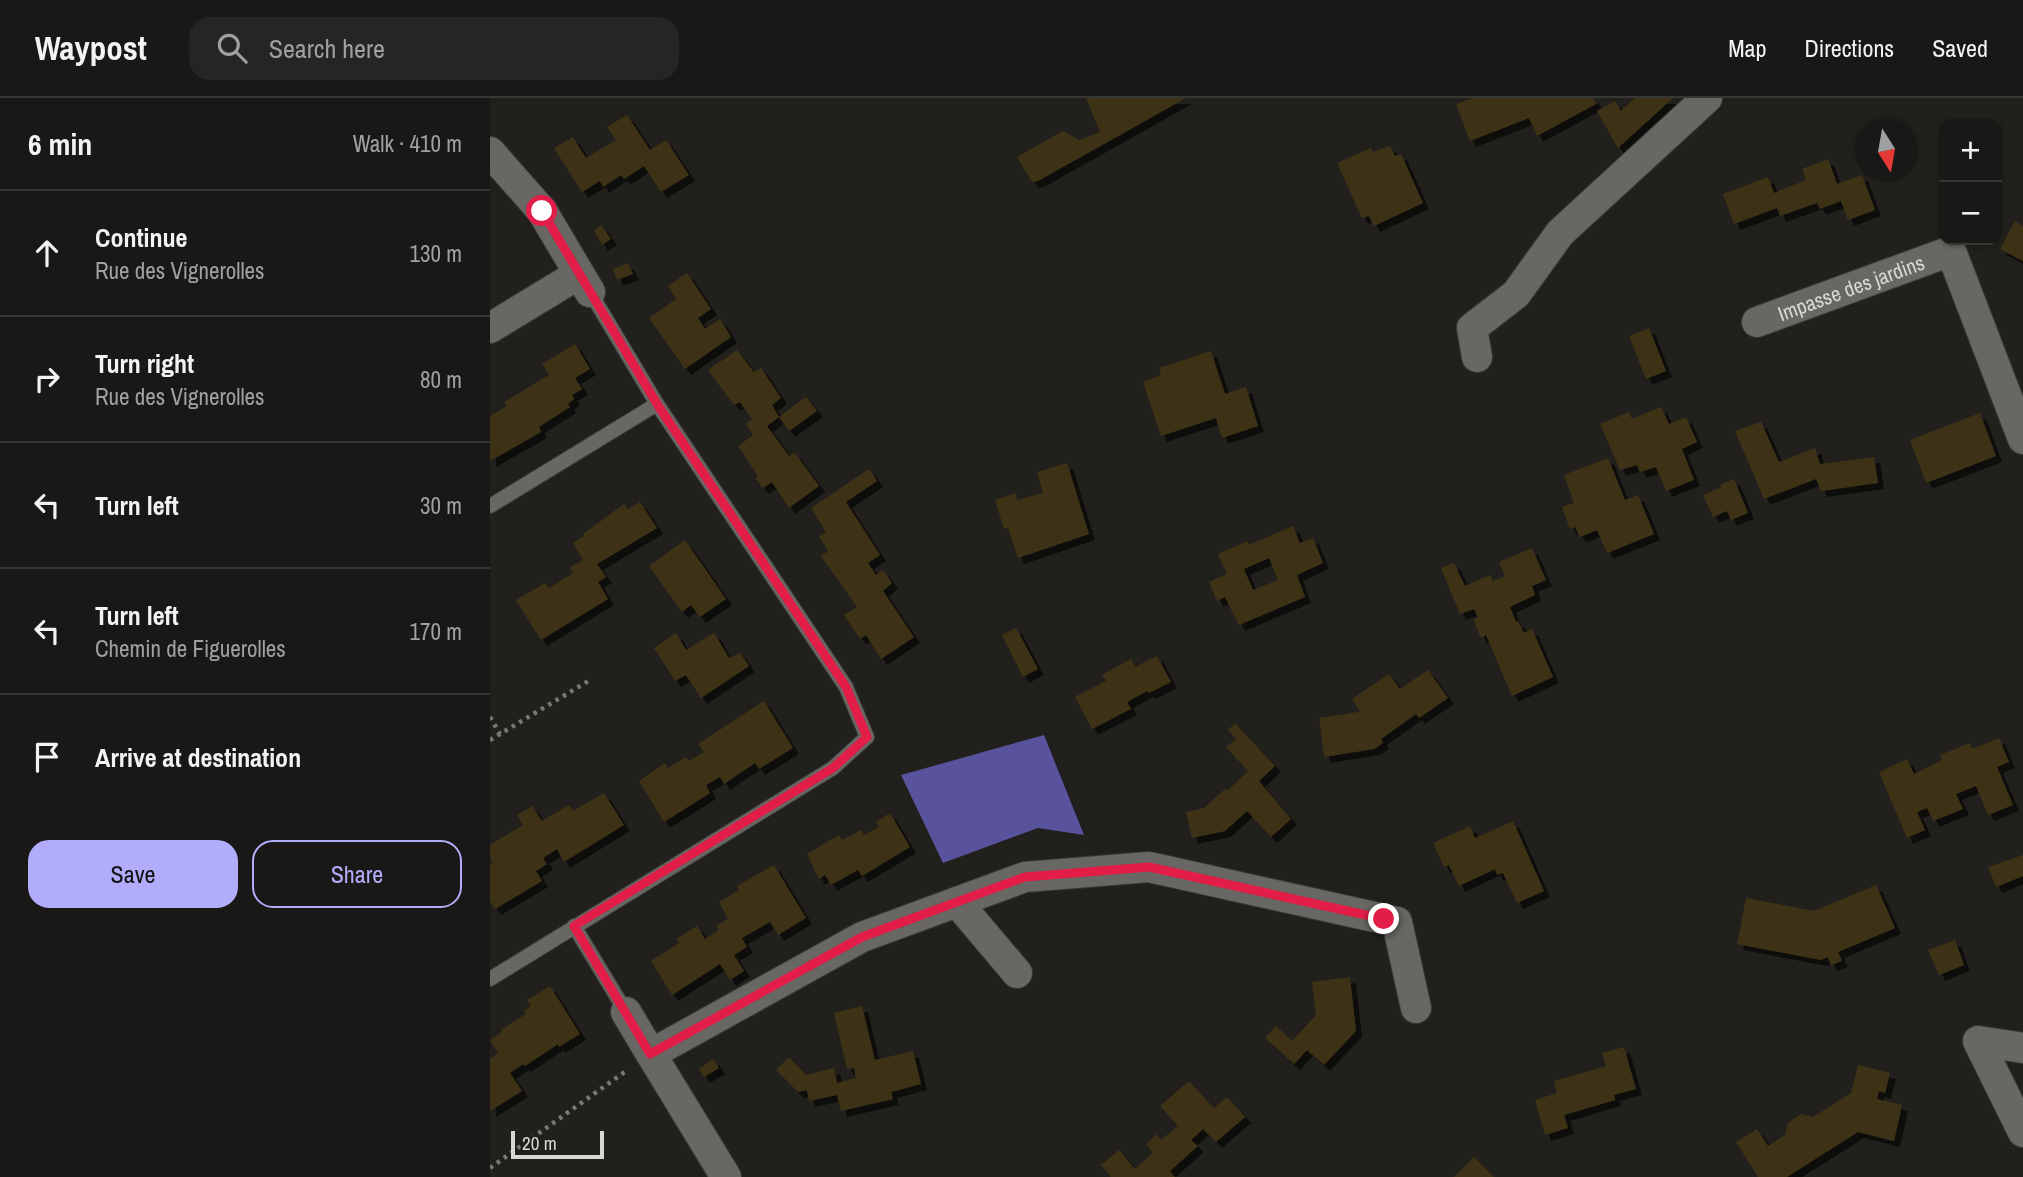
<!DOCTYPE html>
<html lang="en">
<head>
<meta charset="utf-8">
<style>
	body { margin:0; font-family:"Archivo Narrow",sans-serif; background:#262523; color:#f1f3f6 }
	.controls { position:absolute; right:21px; top:21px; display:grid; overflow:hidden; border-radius:14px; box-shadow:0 2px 5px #0004 }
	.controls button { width:63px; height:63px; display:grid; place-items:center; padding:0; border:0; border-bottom:2px solid #373735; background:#191816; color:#f1f3f6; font:35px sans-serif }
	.compass { position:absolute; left:1365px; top:21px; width:63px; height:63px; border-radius:50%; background:#191816; box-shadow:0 2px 5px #0004; rotate:169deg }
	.scale { position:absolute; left:21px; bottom:18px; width:93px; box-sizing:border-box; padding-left:7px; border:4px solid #d8d7d5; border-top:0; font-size:19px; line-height:24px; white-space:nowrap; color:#d8d7d5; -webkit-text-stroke:5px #21201d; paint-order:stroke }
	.stop { position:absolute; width:21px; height:21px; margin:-16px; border:5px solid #e11d48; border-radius:50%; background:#fff }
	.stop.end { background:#e11d48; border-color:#fff; box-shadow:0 2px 7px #0008 }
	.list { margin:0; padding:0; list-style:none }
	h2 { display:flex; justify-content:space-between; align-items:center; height:91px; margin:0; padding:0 28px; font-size:30px }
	h2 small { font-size:23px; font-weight:400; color:#9fa0a1 }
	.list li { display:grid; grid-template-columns:46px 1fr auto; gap:21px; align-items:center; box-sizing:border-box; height:126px; padding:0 28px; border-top:2px solid #373735 }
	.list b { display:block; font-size:26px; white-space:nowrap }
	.list p { margin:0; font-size:23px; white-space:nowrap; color:#9fa0a1 }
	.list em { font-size:23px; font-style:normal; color:#9fa0a1 }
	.actions { display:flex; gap:14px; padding:21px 28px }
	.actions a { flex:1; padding:16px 0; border:2px solid #b1adfa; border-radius:21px; text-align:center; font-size:24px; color:#b1adfa }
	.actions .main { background:#b1adfa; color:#111 }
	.icon { flex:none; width:38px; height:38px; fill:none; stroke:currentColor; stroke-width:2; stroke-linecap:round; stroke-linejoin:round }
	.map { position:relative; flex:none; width:1533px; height:1079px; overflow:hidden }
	header { display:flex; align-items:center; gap:42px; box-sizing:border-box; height:98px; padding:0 35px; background:#191816; border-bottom:2px solid #373735 }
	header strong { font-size:33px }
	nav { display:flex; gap:38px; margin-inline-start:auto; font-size:24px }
	.search { width:490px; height:63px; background:#262523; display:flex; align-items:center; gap:18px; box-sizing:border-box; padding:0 24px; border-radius:21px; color:#9fa0a1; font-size:26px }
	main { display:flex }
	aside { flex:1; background:#191816 }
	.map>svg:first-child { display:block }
</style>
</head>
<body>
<header>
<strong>Waypost</strong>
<div class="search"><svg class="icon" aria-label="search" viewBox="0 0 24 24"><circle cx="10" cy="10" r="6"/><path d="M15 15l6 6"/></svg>Search here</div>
<nav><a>Map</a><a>Directions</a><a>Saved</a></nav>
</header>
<main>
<aside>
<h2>6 min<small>Walk · 410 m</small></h2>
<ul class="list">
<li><svg class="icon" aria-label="ahead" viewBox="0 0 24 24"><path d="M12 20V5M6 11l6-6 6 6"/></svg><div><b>Continue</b><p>Rue des Vignerolles</p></div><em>130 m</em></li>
<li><svg class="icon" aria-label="right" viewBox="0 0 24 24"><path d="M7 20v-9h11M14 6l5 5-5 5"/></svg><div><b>Turn right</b><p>Rue des Vignerolles</p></div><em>80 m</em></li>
<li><svg class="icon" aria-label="left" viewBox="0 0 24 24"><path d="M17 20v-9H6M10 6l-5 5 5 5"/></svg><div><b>Turn left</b></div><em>30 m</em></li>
<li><svg class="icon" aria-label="left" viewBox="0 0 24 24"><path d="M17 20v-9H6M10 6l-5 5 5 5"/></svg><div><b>Turn left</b><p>Chemin de Figuerolles</p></div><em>170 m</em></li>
<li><svg class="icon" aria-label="arrive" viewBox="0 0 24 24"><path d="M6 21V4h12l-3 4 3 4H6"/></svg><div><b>Arrive at destination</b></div></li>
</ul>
<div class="actions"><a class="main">Save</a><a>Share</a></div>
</aside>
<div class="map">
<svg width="1533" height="1079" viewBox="0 0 1533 1079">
	<defs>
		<filter id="shadow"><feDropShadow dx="6" dy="6" stdDeviation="0" flood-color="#0009"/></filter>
	</defs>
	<rect width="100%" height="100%" fill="#21201d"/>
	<path fill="#59529c" d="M 554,637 L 594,737 L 548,730 L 453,765 L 411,677 Z"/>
	<path fill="#3e3216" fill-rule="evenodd" filter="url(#shadow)" d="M 596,0 L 696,0 L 548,83 L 542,84 L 527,59 L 573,33 L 589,42 L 610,34 Z
		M 983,0 L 1103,0 L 1106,6 L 1047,38 L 1039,20 L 980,43 L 966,6 Z
		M 1145,0 L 1183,0 L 1128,50 L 1107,13 L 1125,3 L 1131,13 Z
		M 137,17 L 160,52 L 176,42 L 199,77 L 171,94 L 154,68 L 134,81 L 131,77 L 113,89 L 110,83 L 92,94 L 64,50 L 83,39 L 96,60 L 126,42 L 117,29 Z
		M 900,48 L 905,58 L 911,56 L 933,105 L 884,128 L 879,118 L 872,120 L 847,65 L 881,50 L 883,54 Z
		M 1338,61 L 1347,86 L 1372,77 L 1385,112 L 1358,122 L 1351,103 L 1330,111 L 1327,105 L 1290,118 L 1287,110 L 1244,126 L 1233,96 L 1278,79 L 1284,95 L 1316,82 L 1312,71 Z
		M 1525,123 L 1533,128 L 1533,163 L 1510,151 Z
		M 111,127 L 121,141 L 112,147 L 104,133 Z
		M 138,165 L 143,176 L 127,182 L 123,171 Z
		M 197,175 L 221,211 L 208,220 L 215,231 L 230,221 L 241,239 L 195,271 L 159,220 L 186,201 L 178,188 Z
		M 1159,230 L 1176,273 L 1156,281 L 1139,238 Z
		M 85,246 L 100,271 L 85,280 L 92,291 L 82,297 L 84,301 L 78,306 L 80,309 L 49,329 L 51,334 L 0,363 L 0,318 L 17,308 L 14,304 L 59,277 L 52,266 Z
		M 247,252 L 264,274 L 271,270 L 291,300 L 282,307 L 289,319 L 316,299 L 327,313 L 299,333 L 289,319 L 277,328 L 299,358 L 305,355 L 329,388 L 299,410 L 282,384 L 273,390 L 265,380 L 268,378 L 248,348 L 263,337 L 256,326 L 262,321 L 250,304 L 244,307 L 218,272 Z
		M 721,253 L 735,296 L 756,289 L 768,328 L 732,340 L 726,320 L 671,338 L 653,284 L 671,277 L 669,270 Z
		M 1171,309 L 1179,326 L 1196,319 L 1207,344 L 1192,351 L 1204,382 L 1176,393 L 1166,369 L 1150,374 L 1147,367 L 1130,372 L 1110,326 L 1139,314 L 1142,321 Z
		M 1490,315 L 1506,358 L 1436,385 L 1420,342 Z
		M 1271,324 L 1289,364 L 1325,350 L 1330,366 L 1384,359 L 1388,385 L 1331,393 L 1326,381 L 1274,401 L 1245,333 Z
		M 1118,360 L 1135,402 L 1148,397 L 1164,436 L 1117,455 L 1107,432 L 1090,439 L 1085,429 L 1080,431 L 1072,409 L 1084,405 L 1074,377 Z
		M 577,365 L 599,436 L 528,460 L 518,430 L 514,431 L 505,402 L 526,395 L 527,402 L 553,395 L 547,374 Z
		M 379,371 L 387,383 L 356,404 L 390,457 L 378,465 L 386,477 L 393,472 L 402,485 L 393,493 L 424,539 L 391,561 L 376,537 L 370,541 L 354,517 L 367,509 L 331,458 L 338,453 L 329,438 L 336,434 L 321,410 Z
		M 1244,381 L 1258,415 L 1241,422 L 1237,413 L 1223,419 L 1213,397 L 1232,389 L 1230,387 Z
		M 150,404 L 167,430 L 107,466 L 116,479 L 108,484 L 118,501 L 51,542 L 26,502 L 55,485 L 59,490 L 83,475 L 80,469 L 93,462 L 83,445 L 94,438 L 93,436 L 134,406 L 138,411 Z
		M 803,428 L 810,445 L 823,440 L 833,465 L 807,477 L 815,499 L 749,527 L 735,499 L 727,503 L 719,484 L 737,476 L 728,456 L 757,443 L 759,447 ZM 779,460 L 788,482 L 763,492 L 754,471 Z
		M 195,442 L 236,501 L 210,519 L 201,507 L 192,514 L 159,468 Z
		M 1042,450 L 1056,482 L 1042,488 L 1045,497 L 1020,509 L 1026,524 L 1028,523 L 1034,535 L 1042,531 L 1063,579 L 1022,598 L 996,537 L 991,540 L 983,521 L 988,520 L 984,511 L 970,516 L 951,470 L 964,465 L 975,488 L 1000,477 L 1003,483 L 1015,478 L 1009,464 Z
		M 526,530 L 548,571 L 533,579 L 512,537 Z
		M 186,535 L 196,552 L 224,535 L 239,560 L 250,555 L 259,568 L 211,600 L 196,577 L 185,583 L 164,550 Z
		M 667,558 L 681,584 L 659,595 L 657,593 L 637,604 L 641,611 L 602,631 L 585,599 L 616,583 L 612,577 L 641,561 L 645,569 Z
		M 938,572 L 958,600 L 929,620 L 926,616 L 891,641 L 893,645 L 884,651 L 834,659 L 829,620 L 868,614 L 870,613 L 862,601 L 899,576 L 910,591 Z
		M 274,603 L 303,650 L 269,671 L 265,665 L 234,686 L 230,679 L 216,687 L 220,695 L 174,724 L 149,683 L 175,665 L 178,670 L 196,659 L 199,663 L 214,654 L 208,646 Z
		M 745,625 L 785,668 L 769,683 L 801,721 L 781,739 L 757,713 L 735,733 L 702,740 L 696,714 L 714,710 L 735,691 L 737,693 L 758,673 L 736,649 L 746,641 L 738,632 Z
		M 1509,640 L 1519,664 L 1507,669 L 1523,707 L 1498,717 L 1486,688 L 1466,696 L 1473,711 L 1443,723 L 1437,710 L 1427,714 L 1435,732 L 1417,740 L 1389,674 L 1417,661 L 1424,676 L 1452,662 L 1450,657 L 1480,645 L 1482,651 Z
		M 114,695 L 134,727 L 74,764 L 67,751 L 53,760 L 57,766 L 46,773 L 52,783 L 5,811 L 0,803 L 0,766 L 3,764 L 0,760 L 0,747 L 33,727 L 27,717 L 42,708 L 52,723 L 79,707 L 83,713 Z
		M 400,715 L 420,749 L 372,778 L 368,772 L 341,787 L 335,777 L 329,781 L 317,756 L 349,737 L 352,742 L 371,732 L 374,737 L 389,729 L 386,724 Z
		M 1023,723 L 1054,793 L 1027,805 L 1013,775 L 1007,777 L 1005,771 L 969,788 L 959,767 L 954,769 L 943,745 L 980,728 L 985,740 Z
		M 1533,757 L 1533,778 L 1506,789 L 1498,769 Z
		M 284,767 L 316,820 L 288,837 L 280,824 L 252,840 L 257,849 L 244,857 L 254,873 L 240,882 L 230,866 L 182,897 L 161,863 L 189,845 L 186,841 L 207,828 L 215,841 L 229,832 L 226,828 L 238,821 L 229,804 L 249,792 L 247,788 Z
		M 1386,787 L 1405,830 L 1348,854 L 1352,863 L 1341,867 L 1338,859 L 1331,862 L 1247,846 L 1256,800 L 1324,813 Z
		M 1465,842 L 1474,867 L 1449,877 L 1438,852 Z
		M 860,879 L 866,933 L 834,967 L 817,952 L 804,966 L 775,940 L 786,928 L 802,943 L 826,917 L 822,884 Z
		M 60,888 L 90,936 L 69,949 L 68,946 L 35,968 L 33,966 L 20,975 L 32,993 L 0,1013 L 0,961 L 8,955 L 0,942 L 12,934 L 11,932 L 36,916 L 34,913 L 41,908 L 37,902 Z
		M 372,908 L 385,962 L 423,953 L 431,986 L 401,994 L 403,1001 L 351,1013 L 347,997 L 319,1003 L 317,992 L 308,994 L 286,972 L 299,959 L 316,977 L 344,970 L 347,985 L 366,980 L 364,970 L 357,971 L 344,915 Z
		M 1134,949 L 1146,991 L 1124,997 L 1125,1002 L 1074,1017 L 1078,1030 L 1055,1037 L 1045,1002 L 1067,995 L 1064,983 L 1116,968 L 1112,955 Z
		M 223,961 L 229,970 L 214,979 L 209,971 Z
		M 1368,967 L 1400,975 L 1395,995 L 1389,993 L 1387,1001 L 1412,1007 L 1404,1043 L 1368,1034 L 1297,1079 L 1268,1079 L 1246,1044 L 1267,1031 L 1278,1048 L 1295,1037 L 1298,1025 L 1311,1016 L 1323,1019 L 1361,995 Z
		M 699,983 L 724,1010 L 737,999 L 755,1019 L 726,1044 L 713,1031 L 701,1042 L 708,1048 L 680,1073 L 685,1079 L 621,1079 L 611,1067 L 629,1052 L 645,1071 L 663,1055 L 656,1046 L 667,1036 L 671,1042 L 688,1028 L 670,1008 Z
		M 984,1059 L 1004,1079 L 964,1079 Z"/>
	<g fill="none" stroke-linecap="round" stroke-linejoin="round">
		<defs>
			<path id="service" d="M 0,408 L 167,306
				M 84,828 L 136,914
				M 0,881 L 343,670 L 377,639 L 356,589 L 167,306 L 100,194"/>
			<g id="minor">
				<path d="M 0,54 L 52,113 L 100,194"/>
				<path id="s1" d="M 1267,224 L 1461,153 L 1533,341"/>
				<path d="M 0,230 L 89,176"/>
				<path d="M 987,259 L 982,230 L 1026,196 L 1070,135 L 1217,0"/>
				<path d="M 467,804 L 527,875"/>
				<path d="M 136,914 L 161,956"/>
				<path d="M 1533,950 L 1488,943 L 1533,1034"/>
				<path d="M 236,1079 L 161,956 L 372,839 L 535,779 L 659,769 L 907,824 L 926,910"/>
			</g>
		</defs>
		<use href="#service" stroke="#3c3b38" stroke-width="16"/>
		<use href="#minor" stroke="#3c3b38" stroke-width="32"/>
		<path stroke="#797876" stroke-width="4.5" stroke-dasharray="3.5 5" stroke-linecap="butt" d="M 0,619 L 10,636
			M 0,642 L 100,582
			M 0,1070 L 136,973"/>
		<use href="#service" stroke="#686763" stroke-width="14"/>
		<use href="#minor" stroke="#686763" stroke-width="30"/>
	</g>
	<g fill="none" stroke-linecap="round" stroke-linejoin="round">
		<path stroke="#e11d48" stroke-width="9" d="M 52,113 L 167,306 L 356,589 L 377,639 L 343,670 L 84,828 L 160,956 L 372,839 L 535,779 L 659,769 L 894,821"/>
	</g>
	<g text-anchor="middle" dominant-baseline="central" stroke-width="6" stroke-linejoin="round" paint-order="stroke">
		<g font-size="21" fill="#d8d7d5" stroke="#21201d">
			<text stroke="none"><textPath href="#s1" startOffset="100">Impasse des jardins</textPath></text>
		</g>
	</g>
</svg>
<div class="controls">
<button>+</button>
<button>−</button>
</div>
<svg class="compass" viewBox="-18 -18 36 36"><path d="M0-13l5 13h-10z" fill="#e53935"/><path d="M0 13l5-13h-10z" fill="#9fa0a1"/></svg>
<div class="scale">20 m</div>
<div class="stop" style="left:52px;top:113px"></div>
<div class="stop end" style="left:894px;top:821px"></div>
</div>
</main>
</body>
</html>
